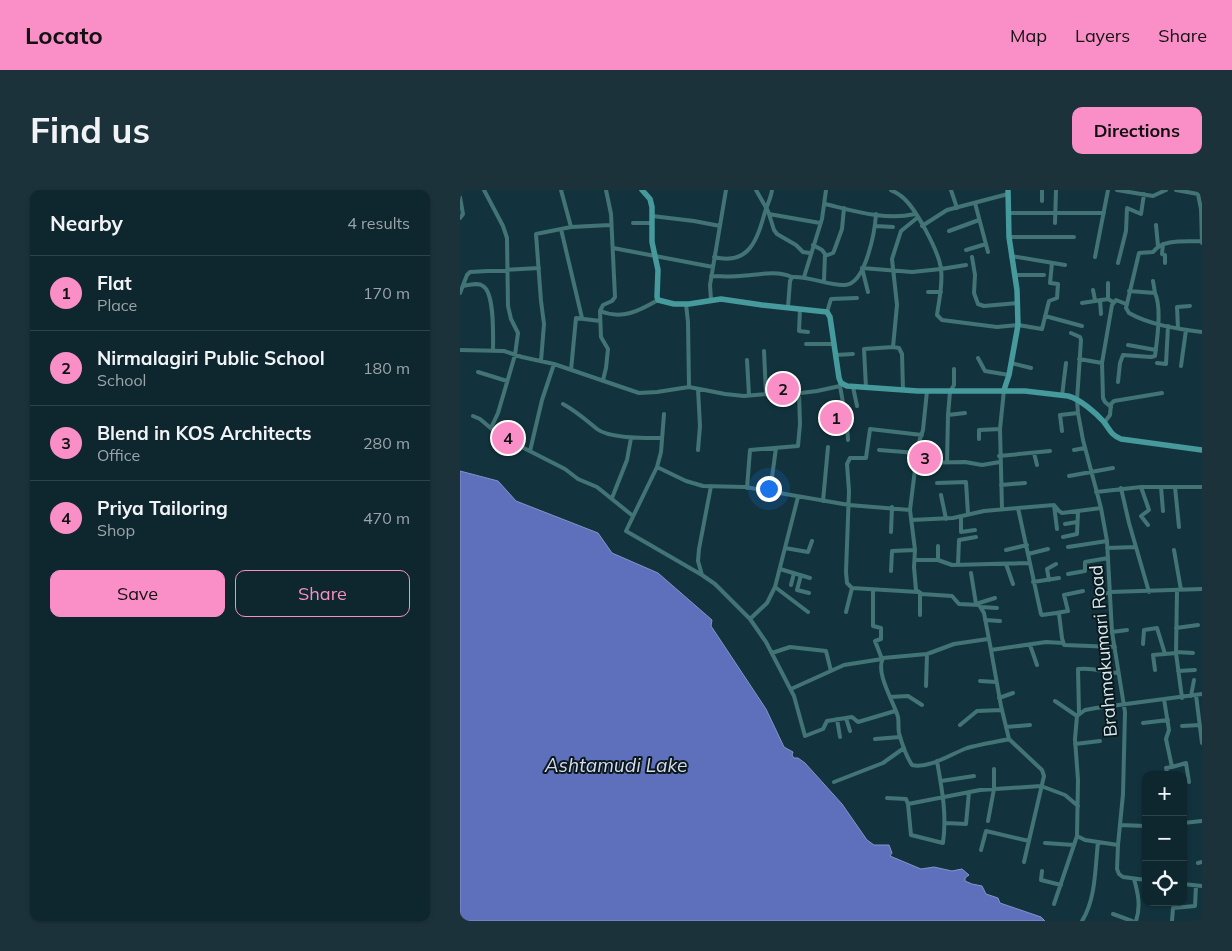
<!DOCTYPE html>
<html lang="en">
<head>
<meta charset="utf-8">
<style>
	body { margin:0; font-family:Mulish,sans-serif; background:#1c323a; color:#f1f3f6 }
	.controls { position:absolute; right:15px; bottom:15px; display:grid; overflow:hidden; border-radius:10px; box-shadow:0 1px 4px #0004 }
	.controls button { width:45px; height:45px; display:grid; place-items:center; padding:0; border:0; border-bottom:1px solid #2e434a; background:#0e262e; color:#f1f3f6; font:25px sans-serif }
	.you { position:absolute; left:308px; top:298px; width:18px; height:18px; margin:-12px; border:4px solid #fff; border-radius:50%; background:#1a73e8; box-shadow:0 0 0 8px #1a73e833 }
	.badge { display:grid; place-items:center; width:32px; height:32px; border-radius:50%; background:#fa8fc8; color:#111; font-size:16px; font-weight:700 }
	.pin { position:absolute; translate:-50% -50%; border:2px solid #fff; box-shadow:0 1px 5px #0006 }
	.list { margin:0; padding:0; list-style:none }
	h2 { display:flex; justify-content:space-between; align-items:center; height:65px; margin:0; padding:0 20px; font-size:21px }
	h2 small { font-size:16px; font-weight:400; color:#9ba5aa }
	.list li { display:grid; grid-template-columns:32px 1fr auto; gap:15px; align-items:center; box-sizing:border-box; height:75px; padding:0 20px; border-top:1px solid #2e434a }
	.list b { display:block; font-size:19px; white-space:nowrap }
	.list p { margin:0; font-size:16px; white-space:nowrap; color:#9ba5aa }
	.list em { font-size:16px; font-style:normal; color:#9ba5aa }
	.actions { display:flex; gap:10px; padding:15px 20px }
	.actions a { flex:1; padding:11px 0; border:1px solid #fa8fc8; border-radius:10px; text-align:center; font-size:18px; color:#fa8fc8 }
	.actions .main { background:#fa8fc8; color:#111 }
	.icon { flex:none; width:28px; height:28px; fill:none; stroke:currentColor; stroke-width:2; stroke-linecap:round; stroke-linejoin:round }
	.map { position:relative; flex:none; width:742px; height:731px; overflow:hidden; border-radius:10px }
	header { display:flex; align-items:center; gap:30px; box-sizing:border-box; height:70px; padding:0 25px; background:#fa8fc8; color:#111 }
	header strong { font-size:24px }
	nav { display:flex; gap:28px; margin-inline-start:auto; font-size:18px }
	.intro { display:flex; align-items:center; justify-content:space-between; box-sizing:border-box; height:120px; padding:0 30px }
	h1 { margin:0; font-size:35px }
	.button { padding:12px 22px; border-radius:10px; background:#fa8fc8; color:#111; font-size:18px; font-weight:700 }
	main { display:flex; gap:30px; padding:0 30px }
	aside { flex:1; background:#0e262e; border-radius:10px; box-shadow:0 1px 4px #0004 }
	.map>svg:first-child { display:block }
</style>
</head>
<body>
<header>
<strong>Locato</strong>
<nav><a>Map</a><a>Layers</a><a>Share</a></nav>
</header>
<div class="intro"><h1>Find us</h1><a class="button">Directions</a></div>
<main>
<aside>
<h2>Nearby<small>4 results</small></h2>
<ul class="list">
<li><span class="badge">1</span><div><b>Flat</b><p>Place</p></div><em>170 m</em></li>
<li><span class="badge">2</span><div><b>Nirmalagiri Public School</b><p>School</p></div><em>180 m</em></li>
<li><span class="badge">3</span><div><b>Blend in KOS Architects</b><p>Office</p></div><em>280 m</em></li>
<li><span class="badge">4</span><div><b>Priya Tailoring</b><p>Shop</p></div><em>470 m</em></li>
</ul>
<div class="actions"><a class="main">Save</a><a>Share</a></div>
</aside>
<div class="map">
<svg width="742" height="731" viewBox="0 0 742 731">
	<rect width="100%" height="100%" fill="#12333e"/>
	<path fill="#5e6fbb" stroke="#8394cc" d="M 0,281 L 38,291 L 56,311 L 138,343 L 152,363 L 198,383 L 252,430 L 251,436 L 306,519 L 324,557 L 333,562 L 332,565 L 334,568 L 338,568 L 345,573 L 382,614 L 407,650 L 414,655 L 429,655 L 432,663 L 430,666 L 461,679 L 474,677 L 492,681 L 502,679 L 509,685 L 505,688 L 505,691 L 512,694 L 522,696 L 526,704 L 538,708 L 540,713 L 581,727 L 585,731 L 0,731 Z"/>
	<g fill="none" stroke-linecap="round" stroke-linejoin="round">
		<path stroke="#427475" stroke-width="4" d="M 24,0 L 43,36 L 47,48 L 48,116 L 51,129 L 58,143 L 55,165 L 38,223 L 31,238
			M 101,0 L 111,37
			M 296,0 L 308,21 L 314,40 L 317,44 L 336,55 L 343,62 L 350,63
			M 431,0 C 434,2 438,3 441,6 C 455,16 479,62 481,79 C 483,95 479,110 477,125 L 482,130 L 537,137 L 558,135 L 582,139 L 589,111 L 597,108 L 598,94 L 590,93 L 592,73
			M 491,0 L 497,18
			M 657,0 L 693,6 L 706,0
			M 716,0 L 738,4 L 741,19 L 742,53
			M 0,7 L 3,24 L 0,28
			M 582,11 L 582,0
			M 515,13 L 528,62
			M 365,14 C 394,21 426,31 455,24
			M 549,23 L 644,23
			M 309,24 L 360,33
			M 192,26 L 234,31 L 260,36
			M 173,33 L 192,33
			M 595,33 L 596,0
			M 696,35 L 698,56
			M 416,36 L 433,37
			M 462,36 L 487,20 L 548,4
			M 101,39 L 122,128
			M 489,41 L 519,30
			M 549,47 L 614,47
			M 742,51 C 727,52 703,48 693,62 L 679,63 L 666,118 L 669,123 C 690,135 718,139 742,142
			M 703,54 L 702,64 L 705,65 L 705,73
			M 353,55 L 362,60 L 365,64 L 364,91
			M 153,58 L 253,77
			M 506,60 L 526,54
			M 365,66 L 373,63 L 374,61 L 382,39 L 384,18
			M 551,66 L 605,75
			M 254,67 C 289,76 297,50 305,22 C 307,15 311,8 312,0
			M 512,67 L 515,85 L 514,103 L 518,114 L 524,116 L 558,113
			M 635,67 L 648,0
			M 658,73 L 666,41 L 667,18 L 681,24 L 684,4
			M 481,79 L 506,75
			M 554,85 L 584,85
			M 251,86 C 261,86 270,87 280,86 C 298,85 315,80 332,87
			M 344,87 L 362,29 L 366,0
			M 3,96 C 9,95 18,92 23,96 C 35,103 33,148 33,161
			M 633,100 L 635,110
			M 669,101 L 695,103 L 693,91
			M 408,102 L 402,78 L 452,82 L 481,79
			M 468,102 L 481,102
			M 0,103 L 7,85 L 10,82 L 79,78
			M 648,109 L 648,93
			M 251,110 L 250,95 L 266,0
			M 640,110 L 641,124
			M 622,113 L 648,109 L 653,112
			M 226,114 L 228,132 L 229,197
			M 328,117 L 330,91 L 332,87 C 350,86 369,96 385,95 C 406,94 415,40 416,24
			M 340,119 L 339,141 L 348,142
			M 140,121 C 162,130 179,121 198,110
			M 367,122 L 371,109 L 397,108
			M 585,126 L 622,136
			M 718,138 L 717,117 L 730,116
			M 611,143 L 620,147 L 621,150 L 617,210 L 618,223 L 623,250 L 641,318 L 647,351 L 652,442 L 665,522 L 663,604 L 658,655 L 657,679 L 659,684 L 663,687 L 686,690
			M 346,154 L 374,154
			M 668,155 L 696,160
			M 0,160 L 44,161 L 62,167 L 94,174 L 179,203 L 197,202 L 229,197 L 265,204 L 284,206 L 306,204 L 317,206 L 357,201 L 380,196 L 381,193
			M 304,161 L 306,204
			M 376,165 L 393,164
			M 518,168 L 525,181 L 549,185
			M 619,169 L 642,173
			M 287,170 L 289,205
			M 81,171 L 84,134 L 81,111 L 76,44 L 111,37 L 150,35
			M 551,173 L 571,178
			M 697,173 L 706,174 L 708,136
			M 721,176 L 726,140
			M 111,180 L 116,128 L 140,131
			M 18,182 L 47,191
			M 143,190 L 146,178 L 148,159 L 141,147 L 140,121 L 143,115 L 152,111 L 155,107 L 151,24 L 146,0
			M 658,192 L 660,173 L 663,165 L 691,167 L 695,166 C 697,150 702,118 695,103
			M 380,196 L 387,235 L 388,250
			M 393,197 L 397,216
			M 406,198 L 404,159 L 433,157
			M 443,200 L 442,164 L 439,158 L 433,157 L 437,115 L 432,69 L 441,41 L 457,28
			M 467,201 L 463,240 L 458,255 L 450,320 L 455,360 L 454,377 L 456,400 L 462,404 L 492,406 L 499,414 L 519,415 L 524,423 L 531,460 L 586,452 L 603,453
			M 602,206 L 606,173
			M 103,214 C 116,221 126,230 137,239 C 150,249 187,248 202,248
			M 651,217 L 645,212 L 643,208 L 642,173 L 652,115 L 656,110 L 666,114
			M 488,225 L 505,223
			M 13,226 L 20,229 L 40,246 L 105,279 L 118,289 L 137,297 L 173,326
			M 644,233 L 650,225 L 651,214 L 654,211 L 702,203
			M 602,241 L 600,225 L 618,223
			M 519,249 L 519,240 L 540,239
			M 238,260 L 240,236 L 238,199
			M 419,260 L 457,263
			M 614,260 L 625,258
			M 70,261 L 82,210 L 94,174
			M 574,263 L 577,275
			M 539,266 L 590,261
			M 487,272 L 488,225 L 490,202 L 494,195 L 494,179
			M 456,273 L 505,272 L 522,275 L 540,272
			M 197,277 L 201,262 L 204,224
			M 609,286 L 653,278
			M 477,293 L 506,292 L 508,324
			M 541,295 L 565,293
			M 251,296 L 239,359 L 238,371 L 242,385 L 255,394 L 290,429 L 306,452 L 334,506 L 345,546 L 363,539 L 367,531 L 392,527 L 398,532 L 435,521
			M 681,297 L 689,320 L 681,326 L 688,335
			M 701,297 L 703,321
			M 715,297 L 719,337
			M 287,298 L 290,260 L 338,256 L 340,234 L 339,203
			M 661,298 L 669,333 L 689,402
			M 310,302 L 316,258
			M 636,302 L 681,297 L 742,297
			M 481,305 L 486,329
			M 152,308 L 167,270 L 171,248
			M 363,311 L 368,257
			M 594,315 L 597,339
			M 558,318 L 594,315 L 599,321 L 602,323 L 641,318
			M 542,319 L 540,239 L 544,200
			M 501,327 L 501,342 L 515,340
			M 451,330 L 493,328 L 524,321 L 558,318 L 581,424 L 582,425 L 596,423 L 599,424 L 602,448 L 604,455 L 655,457
			M 605,334 L 617,332
			M 431,342 L 432,317
			M 603,347 L 617,344 L 618,322
			M 608,357 L 647,351
			M 325,358 L 348,362 L 352,351
			M 647,358 L 676,357
			M 546,360 L 567,355
			M 714,360 L 721,400
			M 568,364 L 588,359
			M 455,370 L 478,370 L 492,375 L 569,373
			M 478,370 L 478,356
			M 546,374 L 553,394
			M 498,375 L 499,350 L 516,347
			M 320,379 L 350,388
			M 431,381 L 432,361 L 455,360
			M 511,383 L 516,414 L 535,408
			M 608,384 L 625,381 L 625,372 L 648,368
			M 242,385 L 166,341 L 197,277 L 226,291 L 243,296 L 285,297 L 389,315 L 450,320
			M 341,385 L 337,400 L 349,403
			M 589,390 L 587,379 L 596,374
			M 573,392 L 599,388
			M 331,395 L 334,383
			M 315,397 L 348,422
			M 717,400 L 716,463 L 722,508
			M 458,402 L 392,398 L 387,393 L 386,382 L 389,301 L 387,274 L 390,268 L 406,268 L 410,239 L 462,245
			M 460,404 L 460,425
			M 635,408 L 650,402 L 742,399
			M 521,417 L 537,418
			M 386,422 L 392,398
			M 596,423 L 608,421 L 604,405 L 623,401
			M 290,429 L 307,413 L 315,397 L 338,307
			M 525,430 L 540,431
			M 716,438 L 738,435
			M 652,442 L 667,440
			M 528,449 L 494,454 L 467,464 L 423,468 C 415,483 434,512 438,527 C 439,532 438,538 439,543 C 442,554 446,566 452,575 C 469,579 491,564 507,558 C 521,554 536,552 549,549 L 582,580 L 584,586 L 564,672
			M 683,454 L 684,440 L 697,438 L 705,464 L 716,463
			M 570,455 L 577,475
			M 531,460 L 541,516 L 549,549
			M 716,462 L 733,463
			M 312,463 L 330,457 L 366,461 L 371,481
			M 695,480 L 693,465 L 705,464
			M 718,481 L 735,480
			M 520,491 L 536,492
			M 466,496 L 467,464
			M 331,499 L 384,475 L 422,469 L 415,451 L 421,449 L 421,438 L 413,436 L 413,400
			M 736,505 L 742,553
			M 731,506 L 734,490
			M 430,507 L 448,506 L 462,515
			M 539,508 L 553,503
			M 704,509 L 709,540 L 706,549 L 712,577 L 726,573 L 729,592
			M 595,511 L 617,526
			M 619,523 L 618,479 C 633,477 643,482 658,483
			M 386,528 L 390,541
			M 377,529 L 380,547
			M 683,533 L 708,530
			M 500,535 L 517,521 L 542,520
			M 722,536 L 740,535
			M 546,537 L 570,535
			M 415,549 L 440,547
			M 615,554 L 640,551
			M 477,571 C 482,599 487,625 483,653 L 451,645 L 448,614 L 520,600 L 581,596 L 605,605 L 618,616
			M 708,585 L 706,578 L 712,577
			M 481,591 L 514,586
			M 374,592 L 423,573 L 444,558
			M 427,608 L 446,609 L 448,614
			M 528,631 L 534,599 L 534,579
			M 486,633 L 506,634 L 509,602
			M 723,633 L 742,631
			M 660,635 L 686,636
			M 723,637 L 723,647
			M 585,653 L 614,655
			M 658,655 L 625,650 L 617,646 L 618,590 L 615,549 L 617,526 L 625,520 L 636,518 L 742,504
			M 521,660 L 526,641 L 569,651
			M 738,673 L 742,672
			M 582,681 L 581,690 L 601,695
			M 674,689 C 678,703 681,716 676,731
			M 723,694 L 742,696
			M 594,714 L 617,646
			M 653,724 L 672,731
			M 622,731 C 636,709 635,678 638,652
			M 712,731 L 713,718 L 735,716 L 736,696"/>
		<path stroke="#469a9c" stroke-width="5.5" d="M 182,0 L 190,9 L 192,17 L 192,52 L 198,80 L 197,107 L 198,110 L 214,114 L 229,114 L 261,109 L 302,115 L 367,122 L 370,127 L 379,188 L 381,193 L 387,196 L 458,201 L 565,201 L 608,206 C 620,209 636,223 644,232 C 650,240 651,245 661,249 L 742,260
			M 544,200 L 549,185 L 558,135 L 557,100 L 549,47 L 548,0"/>
	</g>
	<g text-anchor="middle" dominant-baseline="central" stroke-width="4" stroke-linejoin="round" paint-order="stroke">
		<g font-size="18" fill="#d9ebf2" stroke="#0b191d">
			<text transform="translate(643 461) rotate(-95)">Brahmakumari Road</text>
		</g>
		<g font-size="19" font-style="italic" fill="#d5dbf0" stroke="#0b191d">
			<text x="156" y="575">Ashtamudi Lake</text>
		</g>
	</g>
</svg>
<div class="controls">
<button>+</button>
<button>−</button>
<button><svg class="icon" aria-label="locate" viewBox="0 0 24 24"><circle cx="12" cy="12" r="6"/><path d="M12 2v4M12 18v4M2 12h4M18 12h4"/></svg></button>
</div>
<div class="you"></div>
<div class="pin badge" style="left:376px;top:228px">1</div>
<div class="pin badge" style="left:323px;top:199px">2</div>
<div class="pin badge" style="left:465px;top:268px">3</div>
<div class="pin badge" style="left:48px;top:248px">4</div>
</div>
</main>
</body>
</html>
